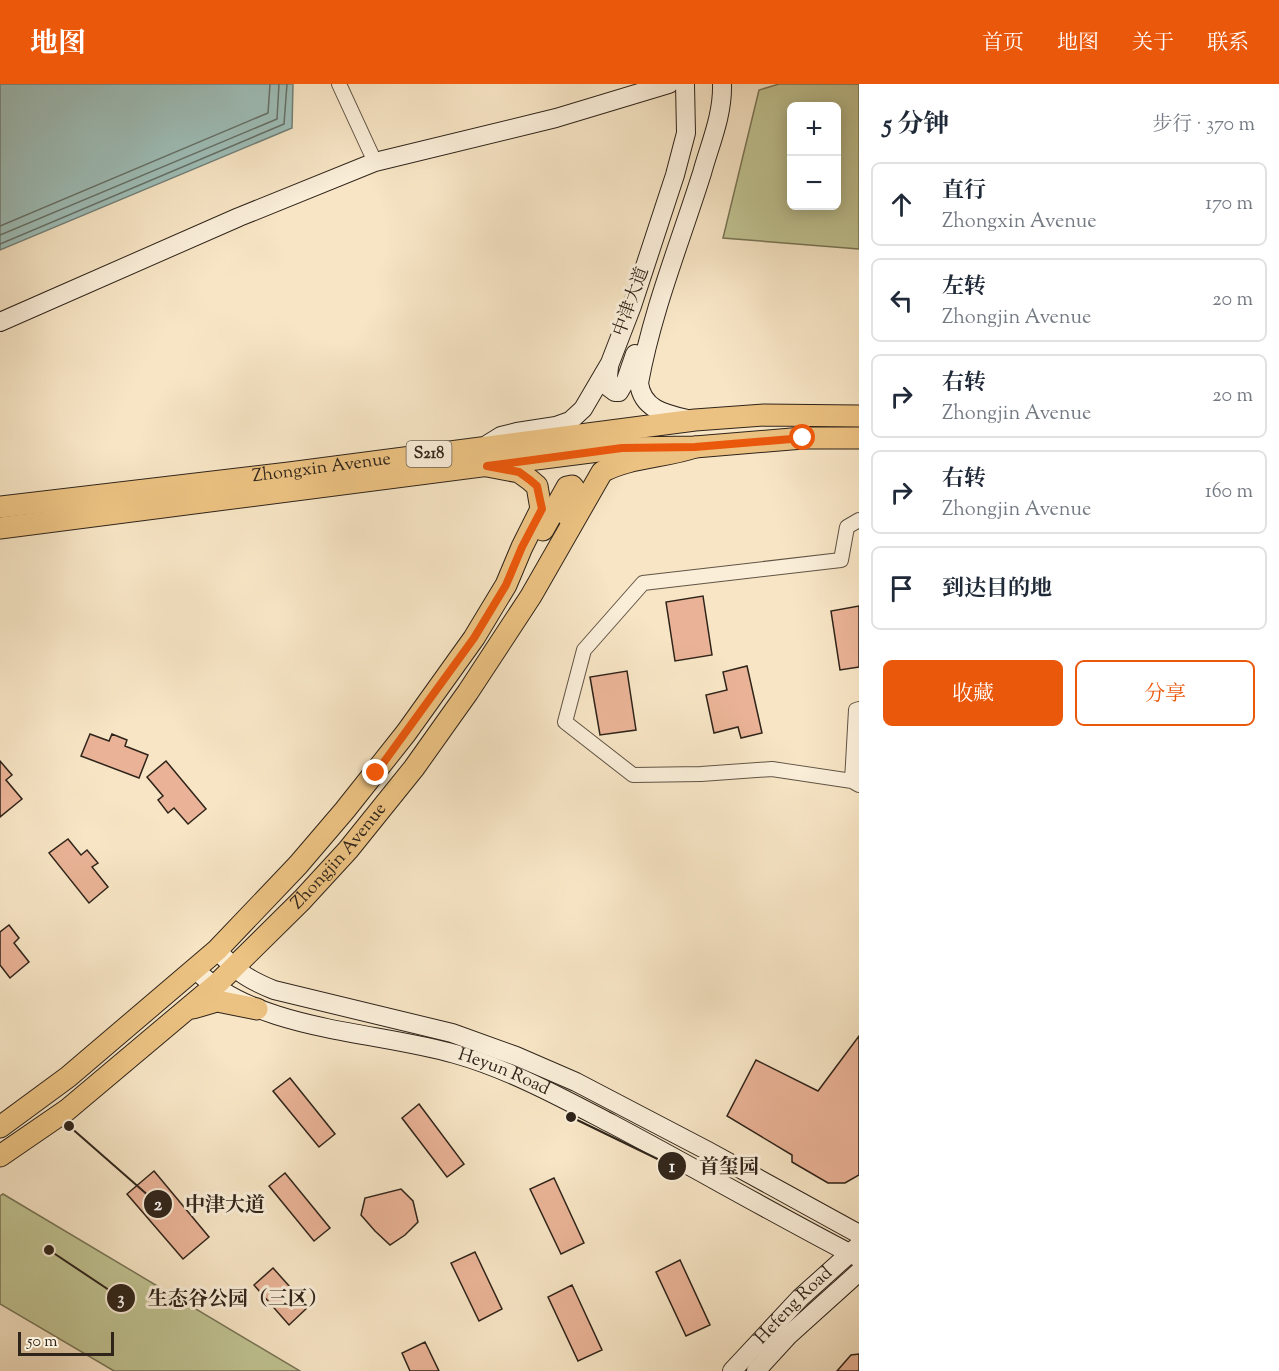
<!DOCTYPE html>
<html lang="zh">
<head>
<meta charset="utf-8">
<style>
	body { margin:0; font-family:"Sorts Mill Goudy","Noto Serif SC",serif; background:#f2f2f3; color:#1f2937 }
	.controls { position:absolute; right:18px; top:18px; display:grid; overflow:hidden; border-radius:9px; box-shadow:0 3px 15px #0003 }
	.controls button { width:54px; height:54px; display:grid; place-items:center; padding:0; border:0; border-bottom:2px solid #e0e1e3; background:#fff; color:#1f2937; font:30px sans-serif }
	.scale { position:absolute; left:18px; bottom:15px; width:96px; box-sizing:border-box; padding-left:6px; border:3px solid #2f241a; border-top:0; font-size:16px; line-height:21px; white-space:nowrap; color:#2f241a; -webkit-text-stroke:4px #faeed9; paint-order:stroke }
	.stop { position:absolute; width:18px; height:18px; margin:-14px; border:4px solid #ea580c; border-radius:50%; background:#fff }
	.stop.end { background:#ea580c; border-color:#fff; box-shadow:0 2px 6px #0008 }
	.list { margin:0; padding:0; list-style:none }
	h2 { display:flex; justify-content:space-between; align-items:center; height:78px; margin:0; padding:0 24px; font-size:26px }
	h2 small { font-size:20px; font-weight:400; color:#747a83 }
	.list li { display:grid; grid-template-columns:39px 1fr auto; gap:18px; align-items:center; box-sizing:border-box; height:84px; margin:0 12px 12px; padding:0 12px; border:2px solid #e0e1e3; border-radius:9px }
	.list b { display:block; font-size:22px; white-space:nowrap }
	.list p { margin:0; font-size:20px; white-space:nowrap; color:#747a83 }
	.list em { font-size:20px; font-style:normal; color:#747a83 }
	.actions { display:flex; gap:12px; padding:18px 24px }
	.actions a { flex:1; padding:14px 0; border:2px solid #ea580c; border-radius:9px; text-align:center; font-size:21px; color:#ea580c }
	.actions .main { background:#ea580c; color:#fff }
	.icon { flex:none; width:33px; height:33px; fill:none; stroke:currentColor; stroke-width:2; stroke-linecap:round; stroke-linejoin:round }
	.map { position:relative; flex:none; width:859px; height:1287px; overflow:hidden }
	header { display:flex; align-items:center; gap:36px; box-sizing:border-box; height:84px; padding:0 30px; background:#ea580c; color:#fff }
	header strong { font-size:28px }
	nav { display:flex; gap:33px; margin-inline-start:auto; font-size:21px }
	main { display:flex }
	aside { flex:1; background:#fff }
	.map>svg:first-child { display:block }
</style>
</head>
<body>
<header>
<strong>地图</strong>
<nav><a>首页</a><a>地图</a><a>关于</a><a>联系</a></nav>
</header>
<main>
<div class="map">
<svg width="859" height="1287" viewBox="0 0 859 1287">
	<rect width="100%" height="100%" fill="#f7e5c5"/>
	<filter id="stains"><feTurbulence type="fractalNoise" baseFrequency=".00333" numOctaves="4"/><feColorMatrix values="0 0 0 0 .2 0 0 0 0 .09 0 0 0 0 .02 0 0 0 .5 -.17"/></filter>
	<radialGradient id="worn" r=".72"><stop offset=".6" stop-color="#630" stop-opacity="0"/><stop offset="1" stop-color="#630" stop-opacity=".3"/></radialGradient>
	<path fill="#c0c392" stroke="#787456" stroke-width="1.5" fill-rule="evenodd" d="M 779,0 L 859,0 L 859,165 L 723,154 L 759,6 ZM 836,22 L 836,122 L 792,122 L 792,22 Z
		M 3,1110 L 300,1287 L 114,1287 L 0,1220 L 0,1112 Z"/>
	<path fill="#9ebeb8" stroke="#728079" stroke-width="1.5" d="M 0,0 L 293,0 L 292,44 L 0,166 Z"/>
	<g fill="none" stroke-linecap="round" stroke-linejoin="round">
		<path stroke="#667169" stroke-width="1.5" d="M 0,142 L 268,29 L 270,0
			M 0,151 L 277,35 L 279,0
			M 0,160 L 284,40 L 287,0"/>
	</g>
	<path fill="#eab397" stroke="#2f241a" stroke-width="1.5" d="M 703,512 L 712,571 L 675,577 L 666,518 Z
		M 859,522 L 859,583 L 840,586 L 831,527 Z
		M 747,582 L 762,649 L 741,654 L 738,643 L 714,649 L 706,611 L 727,606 L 723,588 Z
		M 627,587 L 636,646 L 600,651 L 590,593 Z
		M 90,650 L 109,657 L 112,650 L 127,656 L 125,662 L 148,671 L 139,694 L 81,672 Z
		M 0,677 L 12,691 L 6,696 L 22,715 L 0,733 Z
		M 166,677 L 206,725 L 188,740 L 174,724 L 168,729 L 158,716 L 163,712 L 147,693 Z
		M 68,755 L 81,771 L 87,766 L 98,779 L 92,783 L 108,803 L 89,819 L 49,769 Z
		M 9,841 L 19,854 L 14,859 L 29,878 L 10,894 L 0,881 L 0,848 Z
		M 859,952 L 859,1091 L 845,1099 L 828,1099 L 792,1078 L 792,1071 L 727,1032 L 756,976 L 818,1007 Z
		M 290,994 L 335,1050 L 319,1063 L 273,1007 Z
		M 419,1020 L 464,1080 L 447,1093 L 402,1034 Z
		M 154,1087 L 209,1153 L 183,1175 L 127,1110 Z
		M 285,1089 L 330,1144 L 314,1157 L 269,1102 Z
		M 554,1094 L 584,1159 L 561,1170 L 530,1105 Z
		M 401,1105 L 413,1117 L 418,1138 L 405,1151 L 390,1161 L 375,1147 L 361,1131 L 365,1114 Z
		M 475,1168 L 502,1225 L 479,1237 L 451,1179 Z
		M 680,1176 L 710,1241 L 686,1252 L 656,1188 Z
		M 273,1184 L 308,1223 L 289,1241 L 254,1201 Z
		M 572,1201 L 602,1266 L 578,1277 L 548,1213 Z
		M 425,1258 L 439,1287 L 410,1287 L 402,1269 Z
		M 859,1270 L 859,1287 L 837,1287 L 851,1271 Z"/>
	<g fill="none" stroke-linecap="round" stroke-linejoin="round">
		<defs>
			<path id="street" d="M 339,0 L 375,78
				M 859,436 L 847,443 L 841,476 L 643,499 L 584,566 L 565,638 L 633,691 L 701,690 L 772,685 L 852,697 L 859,701
				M 852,697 L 856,626 L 859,625"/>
			<g id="secondary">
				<path d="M 0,238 L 239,133 L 375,78 L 556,34 L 669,0"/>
				<path d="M 609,283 L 607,302 L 615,308 L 619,308 L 626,296 L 635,270"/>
				<path d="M 687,335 C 665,330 642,325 639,299 C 652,227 680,159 702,89 C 710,60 723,31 722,0"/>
				<path d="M 488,360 L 501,352 L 517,348 L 556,342 L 570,337 L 583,325 L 610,279 L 632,222 L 675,91 L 686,49 L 685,0"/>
				<path d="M 217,866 C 237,888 247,895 274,906 L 452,949 L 516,972 L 576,998 L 708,1067 L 859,1150"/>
				<path id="s1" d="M 196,886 C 256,947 376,947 455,970 C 509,985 562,1014 612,1040 C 695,1084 776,1131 859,1174"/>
				<path id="s2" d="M 732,1287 L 800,1214 L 858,1162"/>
				<path d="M 756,1287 L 789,1251 L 859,1188"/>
			</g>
			<g id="primary">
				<path id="s3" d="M 0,423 L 289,389 L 695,336 L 764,331 L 859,332"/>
				<path d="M 0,444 L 622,364 L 695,363 L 803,354 L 859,354"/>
				<path d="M 543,446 L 567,403 L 572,402 C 581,411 573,423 568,432"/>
				<path d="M 193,924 L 217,917 L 257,925"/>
				<path d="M 0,1043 L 68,993 L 217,866 L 298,781 L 345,726 L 406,649 L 474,554 L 506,501 L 522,463 L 541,425 L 537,402 L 530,396 L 519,388 L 487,382"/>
				<path id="s4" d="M 0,1072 L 67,1026 L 218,899 L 302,816 L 348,766 L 414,684 L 468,608 L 531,512 L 602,388 C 628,373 667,373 695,363"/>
			</g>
		</defs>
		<use href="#street" stroke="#615445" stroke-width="16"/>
		<use href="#secondary" stroke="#2f241a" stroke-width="20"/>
		<use href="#primary" stroke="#2f241a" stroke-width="23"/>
		<use href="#street" stroke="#faeed9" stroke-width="14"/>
		<use href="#secondary" stroke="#faeed9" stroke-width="18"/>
		<use href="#primary" stroke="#ecc282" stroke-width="21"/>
	</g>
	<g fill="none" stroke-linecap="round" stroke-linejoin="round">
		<path stroke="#ea580c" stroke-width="8" d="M 376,689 L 474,554 L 506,501 L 522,463 L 542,425 L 537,402 L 530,396 L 519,388 L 487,382 L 622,364 L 695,363 L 803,354"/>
	</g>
	<g text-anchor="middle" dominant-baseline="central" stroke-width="6" stroke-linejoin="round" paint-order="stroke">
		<rect fill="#faeed9" stroke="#6c6153" stroke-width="1.5" x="406.5" y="357" width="45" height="26" rx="4.5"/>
		<g font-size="16" font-weight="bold" fill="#2f241a">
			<text x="429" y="370">S218</text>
		</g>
		<g font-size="18" fill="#2f241a" stroke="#faeed9">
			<text transform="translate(632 218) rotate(-70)">中津大道</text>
			<text stroke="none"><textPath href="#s3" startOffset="324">Zhongxin Avenue</textPath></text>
			<text stroke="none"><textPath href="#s4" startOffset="454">Zhongjin Avenue</textPath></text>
			<text stroke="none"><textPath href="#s1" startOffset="328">Heyun Road</textPath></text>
			<text stroke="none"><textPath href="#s2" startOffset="90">Hefeng Road</textPath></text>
		</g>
	</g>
	<path fill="none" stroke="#2f241a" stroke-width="2" d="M571 1033L672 1082M69 1042L158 1120M49 1166L121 1214"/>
	<g fill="#2f241a" stroke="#faeed9" stroke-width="2">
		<circle cx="571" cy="1033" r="6"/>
		<circle cx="69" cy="1042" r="6"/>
		<circle cx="49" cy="1166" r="6"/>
		<circle cx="672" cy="1082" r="15"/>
		<circle cx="158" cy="1120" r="15"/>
		<circle cx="121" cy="1214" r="15"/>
	</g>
	<g font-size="18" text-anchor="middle" font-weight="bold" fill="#fff">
		<text x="672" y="1088">1</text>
		<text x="158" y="1126">2</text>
		<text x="121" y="1220">3</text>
	</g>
	<g font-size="20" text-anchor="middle" font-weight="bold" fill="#2f241a" stroke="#faeed9" stroke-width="6" stroke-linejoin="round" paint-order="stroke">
		<text x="729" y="1089">首玺园</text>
		<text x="225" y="1127">中津大道</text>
		<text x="238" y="1221">生态谷公园（三区）</text>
	</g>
	<rect width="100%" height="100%" filter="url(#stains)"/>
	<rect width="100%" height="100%" fill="url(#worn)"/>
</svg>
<div class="controls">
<button>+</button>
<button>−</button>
</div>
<div class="scale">50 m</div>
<div class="stop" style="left:803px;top:354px"></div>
<div class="stop end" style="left:376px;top:689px"></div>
</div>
<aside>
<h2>5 分钟<small>步行 · 370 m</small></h2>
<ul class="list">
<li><svg class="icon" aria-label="ahead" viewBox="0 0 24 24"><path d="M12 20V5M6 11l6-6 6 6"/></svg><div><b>直行</b><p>Zhongxin Avenue</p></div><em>170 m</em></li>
<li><svg class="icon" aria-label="left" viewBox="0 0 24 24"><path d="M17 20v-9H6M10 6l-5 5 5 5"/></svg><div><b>左转</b><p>Zhongjin Avenue</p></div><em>20 m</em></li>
<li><svg class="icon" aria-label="right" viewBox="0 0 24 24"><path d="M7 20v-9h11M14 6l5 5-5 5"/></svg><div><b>右转</b><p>Zhongjin Avenue</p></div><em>20 m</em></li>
<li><svg class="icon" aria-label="right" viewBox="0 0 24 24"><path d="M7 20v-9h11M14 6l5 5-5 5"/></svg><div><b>右转</b><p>Zhongjin Avenue</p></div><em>160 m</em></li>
<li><svg class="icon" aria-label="arrive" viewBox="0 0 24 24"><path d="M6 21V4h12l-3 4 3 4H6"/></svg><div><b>到达目的地</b></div></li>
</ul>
<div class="actions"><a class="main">收藏</a><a>分享</a></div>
</aside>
</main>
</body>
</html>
